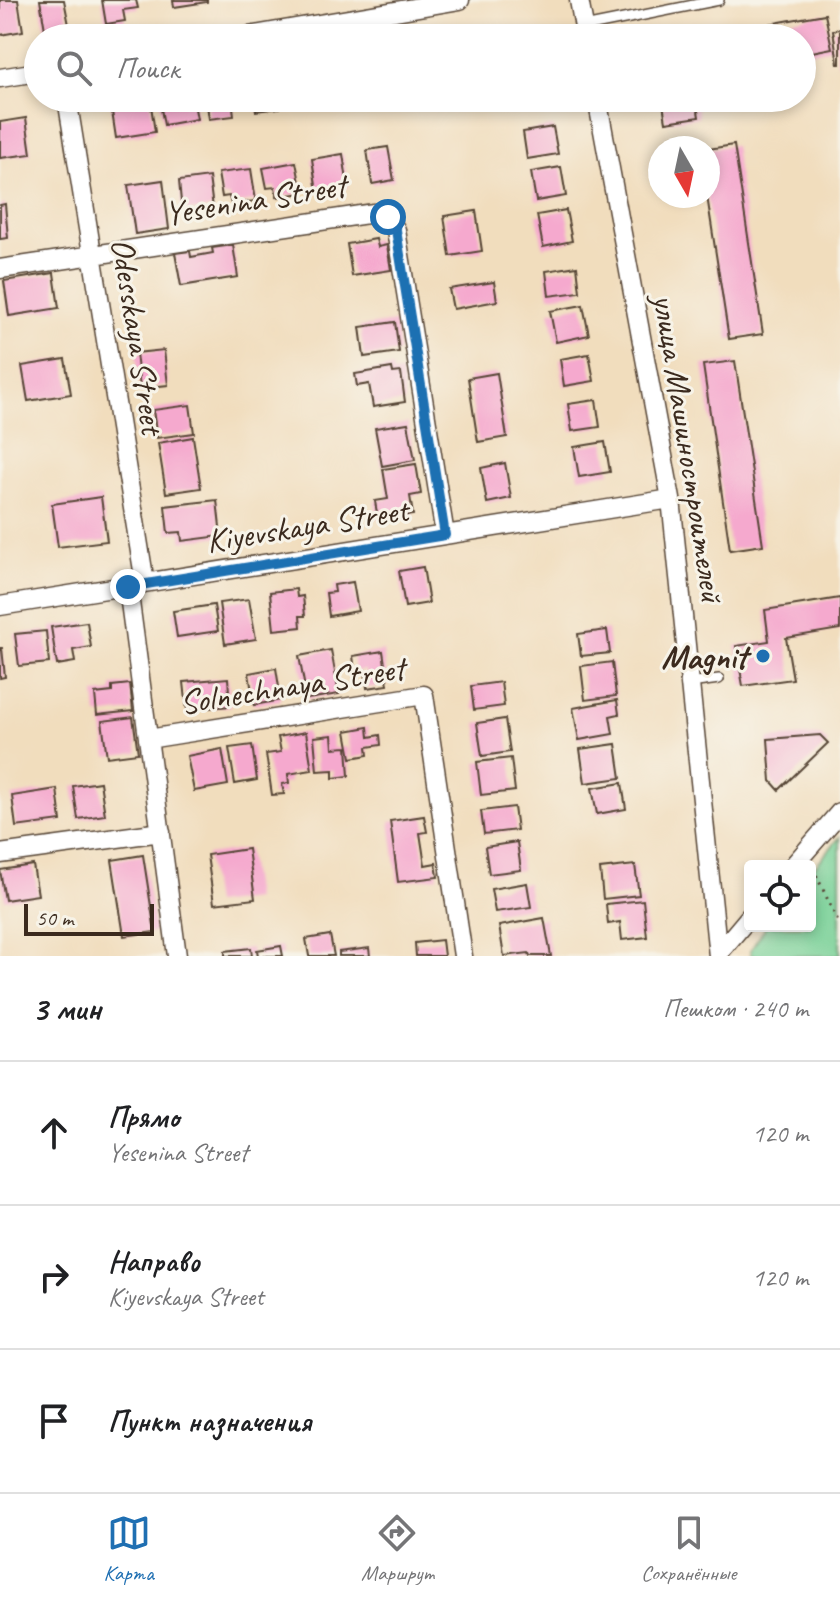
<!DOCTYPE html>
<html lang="ru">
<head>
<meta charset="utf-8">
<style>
	body { margin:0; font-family:Caveat,sans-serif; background:#f6f6f6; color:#202124 }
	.controls { position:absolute; right:24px; bottom:24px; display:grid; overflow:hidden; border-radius:8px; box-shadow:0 4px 12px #0003 }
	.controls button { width:72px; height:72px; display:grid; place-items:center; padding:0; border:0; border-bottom:2px solid #e0e0e0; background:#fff; color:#202124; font:40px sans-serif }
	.compass { position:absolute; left:648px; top:136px; width:72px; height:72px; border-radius:50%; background:#fff; box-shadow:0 4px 12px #0003; rotate:171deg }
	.scale { position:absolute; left:24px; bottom:20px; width:130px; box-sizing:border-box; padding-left:8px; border:4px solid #3b2a1e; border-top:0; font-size:22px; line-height:28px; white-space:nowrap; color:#3b2a1e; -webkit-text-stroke:6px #f7f3e8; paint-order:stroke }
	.stop { position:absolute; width:24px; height:24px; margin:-18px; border:6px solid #1f6fb2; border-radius:50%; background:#fff }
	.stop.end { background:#1f6fb2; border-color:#fff; box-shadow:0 2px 8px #0008 }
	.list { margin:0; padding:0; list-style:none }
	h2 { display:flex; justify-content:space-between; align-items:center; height:104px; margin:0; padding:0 32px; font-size:34px }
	h2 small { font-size:26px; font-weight:400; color:#757577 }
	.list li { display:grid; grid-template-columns:52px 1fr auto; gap:24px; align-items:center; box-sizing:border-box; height:144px; padding:0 32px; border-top:2px solid #e0e0e0 }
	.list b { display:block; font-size:30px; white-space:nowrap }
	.list p { margin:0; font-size:26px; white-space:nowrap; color:#757577 }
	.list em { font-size:26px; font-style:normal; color:#757577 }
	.icon { flex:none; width:44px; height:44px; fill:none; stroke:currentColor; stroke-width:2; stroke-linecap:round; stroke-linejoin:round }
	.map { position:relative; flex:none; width:840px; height:956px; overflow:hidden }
	.search { position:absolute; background:#fff; box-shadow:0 4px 12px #0003; left:24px; right:24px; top:24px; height:88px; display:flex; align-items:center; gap:20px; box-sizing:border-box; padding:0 28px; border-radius:44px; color:#757577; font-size:30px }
	.sheet { height:536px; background:#fff }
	nav { display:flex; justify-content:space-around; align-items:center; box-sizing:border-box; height:112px; border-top:2px solid #e0e0e0; background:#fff; font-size:22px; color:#757577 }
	nav a { display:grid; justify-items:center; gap:4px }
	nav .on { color:#1f6fb2 }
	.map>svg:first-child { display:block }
</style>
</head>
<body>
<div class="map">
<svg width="840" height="956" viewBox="0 0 840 956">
	<rect width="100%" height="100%" fill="#f7f3e8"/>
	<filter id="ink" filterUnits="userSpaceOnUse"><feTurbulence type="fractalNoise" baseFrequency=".0125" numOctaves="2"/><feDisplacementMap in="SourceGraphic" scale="16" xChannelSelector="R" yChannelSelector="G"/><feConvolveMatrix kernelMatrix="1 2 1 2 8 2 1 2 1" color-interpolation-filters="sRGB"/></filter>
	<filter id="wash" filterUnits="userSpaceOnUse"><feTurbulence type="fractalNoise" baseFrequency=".006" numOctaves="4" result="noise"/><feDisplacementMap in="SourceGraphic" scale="32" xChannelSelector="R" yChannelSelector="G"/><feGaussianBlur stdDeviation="1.8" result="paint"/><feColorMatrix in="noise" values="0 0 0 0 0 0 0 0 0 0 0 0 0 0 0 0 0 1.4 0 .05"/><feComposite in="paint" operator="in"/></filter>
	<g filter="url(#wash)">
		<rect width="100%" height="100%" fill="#f1ddbd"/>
		<path fill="#76d096" stroke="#587d5a" stroke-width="2" d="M 840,837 L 840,956 L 751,956 L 750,951 L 766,926 L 810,926 L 810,872 Z"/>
		<g id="blocks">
			<path fill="#f5a9ce" d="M 0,0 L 18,0 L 23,31 L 0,35 Z
				M 40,0 L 64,0 L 69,25 L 45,30 Z
				M 102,0 L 136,0 L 138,8 L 123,10 L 125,21 L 106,24 Z
				M 173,0 L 207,0 L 207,2 L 174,7 Z
				M 825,14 L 832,48 L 802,54 L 802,38 L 700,38 L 700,36 Z
				M 840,29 L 840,64 L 838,64 L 833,30 Z
				M 540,32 L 541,38 L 514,38 L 514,36 Z
				M 159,98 L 193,98 L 197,119 L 164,125 Z
				M 206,98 L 232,98 L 234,116 L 209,119 Z
				M 254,98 L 279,98 L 280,108 L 256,111 Z
				M 302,98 L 331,98 L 331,100 L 303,104 Z
				M 520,98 L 549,98 L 550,103 L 521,106 Z
				M 662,98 L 696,98 L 699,117 L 666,122 Z
				M 150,99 L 155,132 L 116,138 L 111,105 Z
				M 26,118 L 31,154 L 0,158 L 0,122 Z
				M 553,127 L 558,154 L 527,159 L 523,132 Z
				M 734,145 L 763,334 L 729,339 L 707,196 L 708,149 Z
				M 388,147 L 394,180 L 372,184 L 367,150 Z
				M 343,154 L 348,187 L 317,192 L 312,159 Z
				M 296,162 L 302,193 L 277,197 L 275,187 L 267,188 L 263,168 Z
				M 561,167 L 566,196 L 536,201 L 531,172 Z
				M 251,169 L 256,201 L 231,204 L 229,196 L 222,197 L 218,173 Z
				M 209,177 L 213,208 L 182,212 L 179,181 Z
				M 163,180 L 169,229 L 135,234 L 128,185 Z
				M 5,204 L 8,238 L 0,239 L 0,205 Z
				M 566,210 L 572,241 L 543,247 L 537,215 Z
				M 476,211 L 482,251 L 450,256 L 444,216 Z
				M 376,239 L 378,247 L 387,245 L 391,270 L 352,276 L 347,244 Z
				M 233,245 L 238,277 L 181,286 L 175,253 L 190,251 L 191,257 L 213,253 L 212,248 Z
				M 577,266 L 580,292 L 549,296 L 546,271 Z
				M 54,273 L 59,308 L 9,316 L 4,281 Z
				M 494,282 L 497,301 L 453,309 L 449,289 Z
				M 583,305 L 589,335 L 556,342 L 550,311 Z
				M 395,322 L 399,352 L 364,357 L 360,327 Z
				M 164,350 L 168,385 L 140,388 L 136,353 Z
				M 589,354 L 594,381 L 564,386 L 560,359 Z
				M 65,359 L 71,394 L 28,401 L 22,366 Z
				M 735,361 L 763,545 L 730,550 L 703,365 Z
				M 392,368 L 393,373 L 401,372 L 405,402 L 373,407 L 369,384 L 357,386 L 355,374 Z
				M 497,373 L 507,437 L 478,442 L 468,378 Z
				M 596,400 L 600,427 L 572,431 L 568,404 Z
				M 190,405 L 194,433 L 157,438 L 153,410 Z
				M 408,423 L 415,460 L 382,466 L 375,428 Z
				M 193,437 L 201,488 L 166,493 L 158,443 Z
				M 605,442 L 610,472 L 579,477 L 574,447 Z
				M 505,463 L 511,498 L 487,503 L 481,468 Z
				M 416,464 L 421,494 L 410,496 L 413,515 L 378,520 L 375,501 L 388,499 L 383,469 Z
				M 101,497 L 107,541 L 58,547 L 52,504 Z
				M 217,500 L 221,536 L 182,541 L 181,532 L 168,533 L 165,506 Z
				M 423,567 L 429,603 L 405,607 L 399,571 Z
				M 353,582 L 358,611 L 329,616 L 326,593 L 335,592 L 334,585 Z
				M 296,589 L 297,597 L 303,596 L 305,616 L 300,616 L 301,627 L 274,630 L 270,592 Z
				M 840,598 L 840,629 L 786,638 L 793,679 L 743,686 L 736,646 L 769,641 L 765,610 Z
				M 249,599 L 256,639 L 225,644 L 219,603 Z
				M 214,605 L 218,631 L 177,637 L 173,611 Z
				M 87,622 L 91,647 L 73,650 L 75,662 L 57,665 L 51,627 Z
				M 607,630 L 610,653 L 581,656 L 578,634 Z
				M 46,631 L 49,663 L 19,666 L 15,634 Z
				M 0,648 L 2,648 L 5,677 L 0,678 Z
				M 331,650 L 339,694 L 307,699 L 299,656 Z
				M 383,651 L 388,685 L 367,688 L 365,670 L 355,671 L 353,656 Z
				M 612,662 L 616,696 L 585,700 L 581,666 Z
				M 276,668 L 281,700 L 254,705 L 249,673 Z
				M 228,678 L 230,706 L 187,710 L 184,682 Z
				M 501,682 L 504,706 L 474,710 L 471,686 Z
				M 130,684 L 133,711 L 97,715 L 95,694 L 112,692 L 112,686 Z
				M 617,700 L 619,714 L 610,716 L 613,734 L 579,740 L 573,708 Z
				M 133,717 L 138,753 L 107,757 L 102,721 Z
				M 505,719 L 510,752 L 482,756 L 477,723 Z
				M 368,727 L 369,737 L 380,735 L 381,745 L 367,747 L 368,755 L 351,758 L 346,731 Z
				M 306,732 L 312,770 L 288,774 L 289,783 L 282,784 L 284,794 L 272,795 L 266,754 L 281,752 L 278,737 Z
				M 332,735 L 333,748 L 347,747 L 349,776 L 333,778 L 333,770 L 317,771 L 314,737 Z
				M 820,735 L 828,743 L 779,790 L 771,781 L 768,739 Z
				M 616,744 L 621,778 L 585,783 L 580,749 Z
				M 252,745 L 257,780 L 235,784 L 229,748 Z
				M 222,749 L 228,785 L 194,791 L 187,756 Z
				M 511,758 L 515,791 L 481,795 L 477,762 Z
				M 100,782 L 105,815 L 78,819 L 73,786 Z
				M 622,783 L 626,809 L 597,814 L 592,788 Z
				M 57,789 L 61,821 L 16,827 L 12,796 Z
				M 514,807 L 517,830 L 484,834 L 481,811 Z
				M 424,816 L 427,832 L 420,833 L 425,865 L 436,863 L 438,877 L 398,882 L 390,821 Z
				M 517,842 L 521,870 L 489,874 L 485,847 Z
				M 248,849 L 255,899 L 214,904 L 207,855 Z
				M 143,855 L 155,932 L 124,936 L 112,860 Z
				M 33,865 L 38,895 L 5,900 L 0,870 Z
				M 635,865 L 639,895 L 603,899 L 600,869 Z
				M 527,883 L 531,907 L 495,912 L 491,889 Z
				M 643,900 L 647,937 L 622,940 L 620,922 L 608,924 L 606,904 Z
				M 544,918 L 551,956 L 530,956 L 529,953 L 504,956 L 499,926 Z
				M 330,935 L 334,956 L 309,956 L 306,939 Z
				M 442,940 L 444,956 L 416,956 L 415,943 Z
				M 281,946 L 283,956 L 258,956 L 257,950 Z
				M 251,948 L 252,956 L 225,956 L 225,951 Z
				M 369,948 L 370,956 L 339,956 L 339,952 Z"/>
		</g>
	</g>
	<g filter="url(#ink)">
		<use href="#blocks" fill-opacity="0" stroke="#564536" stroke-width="2"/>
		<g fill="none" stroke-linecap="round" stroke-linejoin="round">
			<defs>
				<path id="service" d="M 584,27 L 719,0
					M 690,683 L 719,679"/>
				<path id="minor" d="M 579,0 L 586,38
					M 237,38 L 460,0
					M 0,78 L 38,72
					M 67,98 L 145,583
					M 597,98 L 671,499 L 718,956
					M 0,269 L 374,213 L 388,217 L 396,230 L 445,535
					M 128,587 L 177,956
					M 0,606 L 671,499
					M 148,739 L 424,695 L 463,956
					M 0,854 L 161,832
					M 793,866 L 840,812
					M 718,954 L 750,916"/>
			</defs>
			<use href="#service" stroke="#564536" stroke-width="12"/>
			<use href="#minor" stroke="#564536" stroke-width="21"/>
			<path stroke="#564536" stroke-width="3" stroke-dasharray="2 6" stroke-linecap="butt" d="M 813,868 L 840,926"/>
			<use href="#service" stroke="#fff" stroke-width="9"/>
			<use href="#minor" stroke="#fff" stroke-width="18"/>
		</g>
	</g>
	<g fill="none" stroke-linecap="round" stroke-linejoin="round" filter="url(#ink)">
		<path stroke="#1f6fb2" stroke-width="10" d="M 128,587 L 445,535 L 396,230 L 388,217"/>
	</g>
	<circle fill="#1f6fb2" stroke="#f7f3e8" stroke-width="3" cx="763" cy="656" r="8"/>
	<g text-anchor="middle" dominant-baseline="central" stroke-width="6" stroke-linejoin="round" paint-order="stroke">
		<g font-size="34" fill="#3b2a1e" stroke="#f7f3e8">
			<text transform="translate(255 199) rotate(-9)">Yesenina Street</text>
			<text transform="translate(138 336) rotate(81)">Odesskaya Street</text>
			<text transform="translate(689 448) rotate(81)">улица Машиностроителей</text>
			<text transform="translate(307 525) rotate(-9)">Kiyevskaya Street</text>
			<text transform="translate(292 685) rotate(-9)">Solnechnaya Street</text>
		</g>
		<g font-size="34" font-weight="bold" fill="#3b2a1e" stroke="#f7f3e8" text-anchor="end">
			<text x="747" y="656">Magnit</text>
		</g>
	</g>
</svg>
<div class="controls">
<button><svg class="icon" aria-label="locate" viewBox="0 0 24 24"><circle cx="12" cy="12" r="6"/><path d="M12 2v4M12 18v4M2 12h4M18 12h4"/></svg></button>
</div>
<svg class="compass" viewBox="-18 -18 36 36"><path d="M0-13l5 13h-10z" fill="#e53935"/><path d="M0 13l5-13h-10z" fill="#757577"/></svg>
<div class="scale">50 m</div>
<div class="stop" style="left:388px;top:217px"></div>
<div class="stop end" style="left:128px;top:587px"></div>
<div class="search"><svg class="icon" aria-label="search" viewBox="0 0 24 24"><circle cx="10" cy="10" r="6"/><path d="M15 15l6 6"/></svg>Поиск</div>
</div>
<section class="sheet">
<h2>3 мин<small>Пешком · 240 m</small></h2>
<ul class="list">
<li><svg class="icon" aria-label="ahead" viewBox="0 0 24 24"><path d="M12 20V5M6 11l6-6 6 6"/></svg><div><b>Прямо</b><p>Yesenina Street</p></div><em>120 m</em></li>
<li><svg class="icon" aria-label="right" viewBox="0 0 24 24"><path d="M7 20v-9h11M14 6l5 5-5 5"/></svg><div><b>Направо</b><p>Kiyevskaya Street</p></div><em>120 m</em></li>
<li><svg class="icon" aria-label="arrive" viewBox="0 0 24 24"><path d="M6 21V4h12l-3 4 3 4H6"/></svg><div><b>Пункт назначения</b></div></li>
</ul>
</section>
<nav>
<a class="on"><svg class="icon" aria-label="map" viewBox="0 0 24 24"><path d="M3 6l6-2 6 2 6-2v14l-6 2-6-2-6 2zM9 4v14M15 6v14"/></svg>Карта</a>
<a><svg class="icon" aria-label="directions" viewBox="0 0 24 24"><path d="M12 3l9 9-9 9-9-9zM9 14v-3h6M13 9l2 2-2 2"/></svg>Маршрут</a>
<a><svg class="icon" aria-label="saved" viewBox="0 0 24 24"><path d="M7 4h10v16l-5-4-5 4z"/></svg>Сохранённые</a>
</nav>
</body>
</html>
